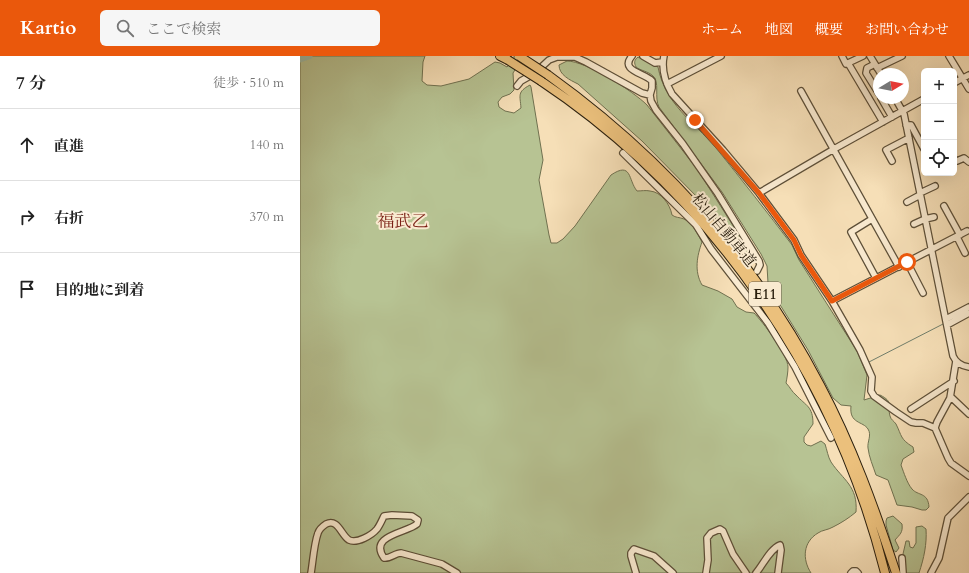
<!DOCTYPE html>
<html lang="ja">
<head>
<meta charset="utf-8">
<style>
	body { margin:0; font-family:Cardo,"Noto Serif JP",serif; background:#f6f6f6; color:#222 }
	.controls { position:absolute; right:12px; top:12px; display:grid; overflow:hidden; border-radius:6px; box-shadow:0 4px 16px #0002 }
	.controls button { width:36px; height:36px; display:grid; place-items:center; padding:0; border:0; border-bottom:1px solid #e0e0e0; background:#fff; color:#222; font:20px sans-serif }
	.compass { position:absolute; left:573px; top:12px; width:36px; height:36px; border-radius:50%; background:#fff; box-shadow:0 4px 16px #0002; rotate:80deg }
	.stop { position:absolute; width:12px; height:12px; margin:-9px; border:3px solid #ea580c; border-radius:50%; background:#fff }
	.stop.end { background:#ea580c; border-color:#fff; box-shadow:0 1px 4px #0008 }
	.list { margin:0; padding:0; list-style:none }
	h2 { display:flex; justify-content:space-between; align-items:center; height:52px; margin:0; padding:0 16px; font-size:17px }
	h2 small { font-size:13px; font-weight:400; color:#767676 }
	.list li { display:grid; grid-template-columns:26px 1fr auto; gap:12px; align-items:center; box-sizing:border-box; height:72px; padding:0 16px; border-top:1px solid #e0e0e0 }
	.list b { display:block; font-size:15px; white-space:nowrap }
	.list em { font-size:13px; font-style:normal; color:#767676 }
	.icon { flex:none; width:22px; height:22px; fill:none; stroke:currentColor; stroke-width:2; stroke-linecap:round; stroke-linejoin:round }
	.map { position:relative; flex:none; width:669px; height:517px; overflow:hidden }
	header { display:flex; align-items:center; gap:24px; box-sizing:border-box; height:56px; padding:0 20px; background:#ea580c; color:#fff }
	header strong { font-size:19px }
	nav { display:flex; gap:22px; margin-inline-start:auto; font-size:14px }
	.search { width:280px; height:36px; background:#f6f6f6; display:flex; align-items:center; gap:10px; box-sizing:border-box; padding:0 14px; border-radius:6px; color:#767676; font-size:15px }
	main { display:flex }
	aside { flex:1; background:#fff }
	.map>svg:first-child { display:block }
</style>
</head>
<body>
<header>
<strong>Kartio</strong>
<div class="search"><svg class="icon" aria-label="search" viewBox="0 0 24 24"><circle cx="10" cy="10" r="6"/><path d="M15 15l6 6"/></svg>ここで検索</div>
<nav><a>ホーム</a><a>地図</a><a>概要</a><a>お問い合わせ</a></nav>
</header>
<main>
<aside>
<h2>7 分<small>徒歩 · 510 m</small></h2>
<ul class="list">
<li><svg class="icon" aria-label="ahead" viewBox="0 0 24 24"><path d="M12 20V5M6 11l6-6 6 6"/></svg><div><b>直進</b></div><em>140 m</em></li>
<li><svg class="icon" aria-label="right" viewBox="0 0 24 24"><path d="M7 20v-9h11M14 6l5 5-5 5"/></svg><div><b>右折</b></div><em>370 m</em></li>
<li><svg class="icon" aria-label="arrive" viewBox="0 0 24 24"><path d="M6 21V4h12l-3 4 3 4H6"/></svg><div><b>目的地に到着</b></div></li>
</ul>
</aside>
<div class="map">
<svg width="669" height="517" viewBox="0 0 669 517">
	<rect width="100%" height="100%" fill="#f6dfb7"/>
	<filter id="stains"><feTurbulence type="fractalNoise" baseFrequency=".005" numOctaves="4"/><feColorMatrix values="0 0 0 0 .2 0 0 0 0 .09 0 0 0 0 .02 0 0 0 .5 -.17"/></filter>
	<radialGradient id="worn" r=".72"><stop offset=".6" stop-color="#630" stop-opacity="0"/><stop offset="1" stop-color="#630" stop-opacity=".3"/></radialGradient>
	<path fill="#b7c393" stroke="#707150" d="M 13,0 L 125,0 L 123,6 L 122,25 L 127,29 L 141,30 L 169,23 L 195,6 L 200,7 L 207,11 L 214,2 L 214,0 L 224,0 L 213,17 L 214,34 L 210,38 L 202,41 L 198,46 L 199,51 L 205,55 L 214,57 L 221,52 C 220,39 217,36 230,29 L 231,31 L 243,104 L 239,124 L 249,179 L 251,187 L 257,187 L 263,183 L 275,170 L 311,119 C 332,105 328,124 337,135 C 341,135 346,134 350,135 C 361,136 370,148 372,159 C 376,162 379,161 384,163 C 392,166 398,179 402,186 C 397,200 394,215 402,229 L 418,235 L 432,243 L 437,251 L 446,256 L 454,257 C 462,265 488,299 488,311 C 488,316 487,322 486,327 C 490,331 492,336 496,339 C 506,350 513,350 513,368 L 504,381 L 504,386 L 507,389 L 511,390 L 521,385 L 525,388 C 527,394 528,401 531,406 C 543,424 558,430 556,456 C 549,462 541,467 533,471 C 528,474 522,474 518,477 C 503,486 502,503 511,517 L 0,517 L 0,3 Z
		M 338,1 L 358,11 C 365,48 393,65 416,92 C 442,124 467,156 492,189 L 499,204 L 557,295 L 567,319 L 564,344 L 580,339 C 594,346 587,349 590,360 C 591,364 594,365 596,368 C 602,380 600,383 613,391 L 614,396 L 603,403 L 601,409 C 604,417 607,427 612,433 C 618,440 628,436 629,451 L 626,454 L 622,454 L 612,451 L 597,449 L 588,424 L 576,419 C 573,410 569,401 568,392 C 567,386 572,379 568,373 C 563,365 549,368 551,350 L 541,349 L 533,342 L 508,294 L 474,239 L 468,227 L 467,210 L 461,198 L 422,136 L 359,51 C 354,42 360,25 353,20 C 348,15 341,15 336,11 C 334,7 334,4 338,1 Z
		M 267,5 C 286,5 333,35 347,49 L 397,113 L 453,201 L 452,205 L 451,205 L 400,144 L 342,85 L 278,28 C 270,24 259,19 259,9 Z
		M 593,460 L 602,468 C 603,477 600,478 595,484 L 599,492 L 596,496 L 593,494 L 586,469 L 586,465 L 587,462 Z
		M 622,470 L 626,473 C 627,488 624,502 619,517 L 606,517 L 603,498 L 606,485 L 609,485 L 610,491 L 613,492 L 616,487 L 616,471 Z"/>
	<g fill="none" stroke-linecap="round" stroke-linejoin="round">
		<path stroke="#707e6b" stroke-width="1" d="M 569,306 L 645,267"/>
		<path stroke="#9ebda9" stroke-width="7" d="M 0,3 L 9,0"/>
		<defs>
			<path id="minor" d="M 332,0 C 319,15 345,17 352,25 L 352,32 L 350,39 L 351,45 L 356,54 L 383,88 L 418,138 L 459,205 L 460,209 L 457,215
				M 343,0 L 355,7 L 362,6
				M 364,0 C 361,14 365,26 372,38 L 423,94 L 459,137 L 494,184 L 501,199 L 532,245 L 560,294 L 572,321 L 571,335 L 574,340 L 596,356 L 611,366 L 616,367 L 623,367 L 635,372
				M 542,0 L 546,8 L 563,0
				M 570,0 L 581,18
				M 649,0 L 669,33
				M 548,7 L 583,66
				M 575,8 L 567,12 L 566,17 L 579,38
				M 577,12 L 602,0
				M 654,27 L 669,19
				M 367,28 L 421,0
				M 217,30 L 221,25 L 235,17 L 249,4 L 257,1 L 275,1 L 286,6 L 342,37 L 350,39
				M 501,35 L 599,211
				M 581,42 L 592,61
				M 595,42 L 604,58 L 653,300 C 656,307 662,310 669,311
				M 606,69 L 611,69 L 624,93
				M 323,97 L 396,169 L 411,193 L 468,267 L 495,311 L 531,382
				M 654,103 L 657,105 L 664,102 L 669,106
				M 592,105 L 586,94 L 609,82
				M 459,137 L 534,93 L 624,43
				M 620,137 L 635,130
				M 607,146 L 620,139
				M 644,150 L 660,179
				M 572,163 L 551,176 L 576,222
				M 614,168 L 625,163 L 634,161
				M 657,181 L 665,197
				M 607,206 L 623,237
				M 532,245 L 667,175
				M 646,263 L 669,251
				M 647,269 L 669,257
				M 656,305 L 650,342 L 637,366 L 635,372 L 648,402 L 651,407 L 669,420
				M 651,341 L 669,358
				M 611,353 L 654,325
				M 602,502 L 603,517
				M 11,517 C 13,505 14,488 18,477 C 19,474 23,470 26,468 C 38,462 41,479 49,484 C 57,488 72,479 77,473 C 80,469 82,464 84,460 L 92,459 L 112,460 L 118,464 L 117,468 C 107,477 68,479 84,502 C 90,503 95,497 101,497 L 142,508 L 157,517
				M 336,517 L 331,500 L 331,497 L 334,493 L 354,500 L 373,517
				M 406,517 L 408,504 L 407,482 L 411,477 L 420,473 L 423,475 L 433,498 L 446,517
				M 456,517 C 463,509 470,493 480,489 L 481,494 L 478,517
				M 551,517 L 553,515 L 556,515 L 558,517
				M 631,517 L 639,502 L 648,462 L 669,441"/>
			<path id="highway" d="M 200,0 L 208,4
				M 248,19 C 362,101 455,204 520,329 C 552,389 575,453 596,517
				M 241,25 C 412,139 535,318 585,517"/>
		</defs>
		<use href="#minor" stroke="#5d4f38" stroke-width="8"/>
		<use href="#highway" stroke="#2a1f0e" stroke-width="10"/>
		<use href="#minor" stroke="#f9ead0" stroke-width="5.5"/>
		<use href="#highway" stroke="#ebc07c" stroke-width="8"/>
		<defs>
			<path id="highway-bridge" d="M 219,0 L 248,19
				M 208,4 L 241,25"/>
		</defs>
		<use href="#highway-bridge" stroke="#2a1f0e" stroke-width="10" stroke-linecap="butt"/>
		<use href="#highway-bridge" stroke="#ebc07c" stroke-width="8"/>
	</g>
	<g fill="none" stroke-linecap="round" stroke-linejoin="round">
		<path stroke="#ea580c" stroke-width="5" d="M 395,64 L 459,137 L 494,184 L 501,199 L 532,245 L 607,206"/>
	</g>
	<g text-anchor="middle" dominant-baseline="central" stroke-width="4" stroke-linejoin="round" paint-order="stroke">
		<rect fill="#f9ead0" stroke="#685c48" stroke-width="1" x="449" y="226" width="32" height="24" rx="3"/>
		<g font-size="14" font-weight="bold" fill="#2a1f0e">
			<text x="465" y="238">E11</text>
		</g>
		<g font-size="15" fill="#2a1f0e" stroke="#f9ead0">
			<text transform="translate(424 174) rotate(50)">松山自動車道</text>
		</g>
		<g font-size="17" fill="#7a1f14" stroke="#f9ead0">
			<text x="103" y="165">福武乙</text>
		</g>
	</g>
	<rect width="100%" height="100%" filter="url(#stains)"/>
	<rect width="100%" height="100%" fill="url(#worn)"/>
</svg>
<div class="controls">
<button>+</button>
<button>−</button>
<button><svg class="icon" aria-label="locate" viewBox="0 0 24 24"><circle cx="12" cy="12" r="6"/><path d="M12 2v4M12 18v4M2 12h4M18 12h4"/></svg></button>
</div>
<svg class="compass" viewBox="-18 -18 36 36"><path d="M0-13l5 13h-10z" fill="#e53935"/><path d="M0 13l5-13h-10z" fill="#767676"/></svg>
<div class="stop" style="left:607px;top:206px"></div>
<div class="stop end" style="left:395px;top:64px"></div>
</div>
</main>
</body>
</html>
